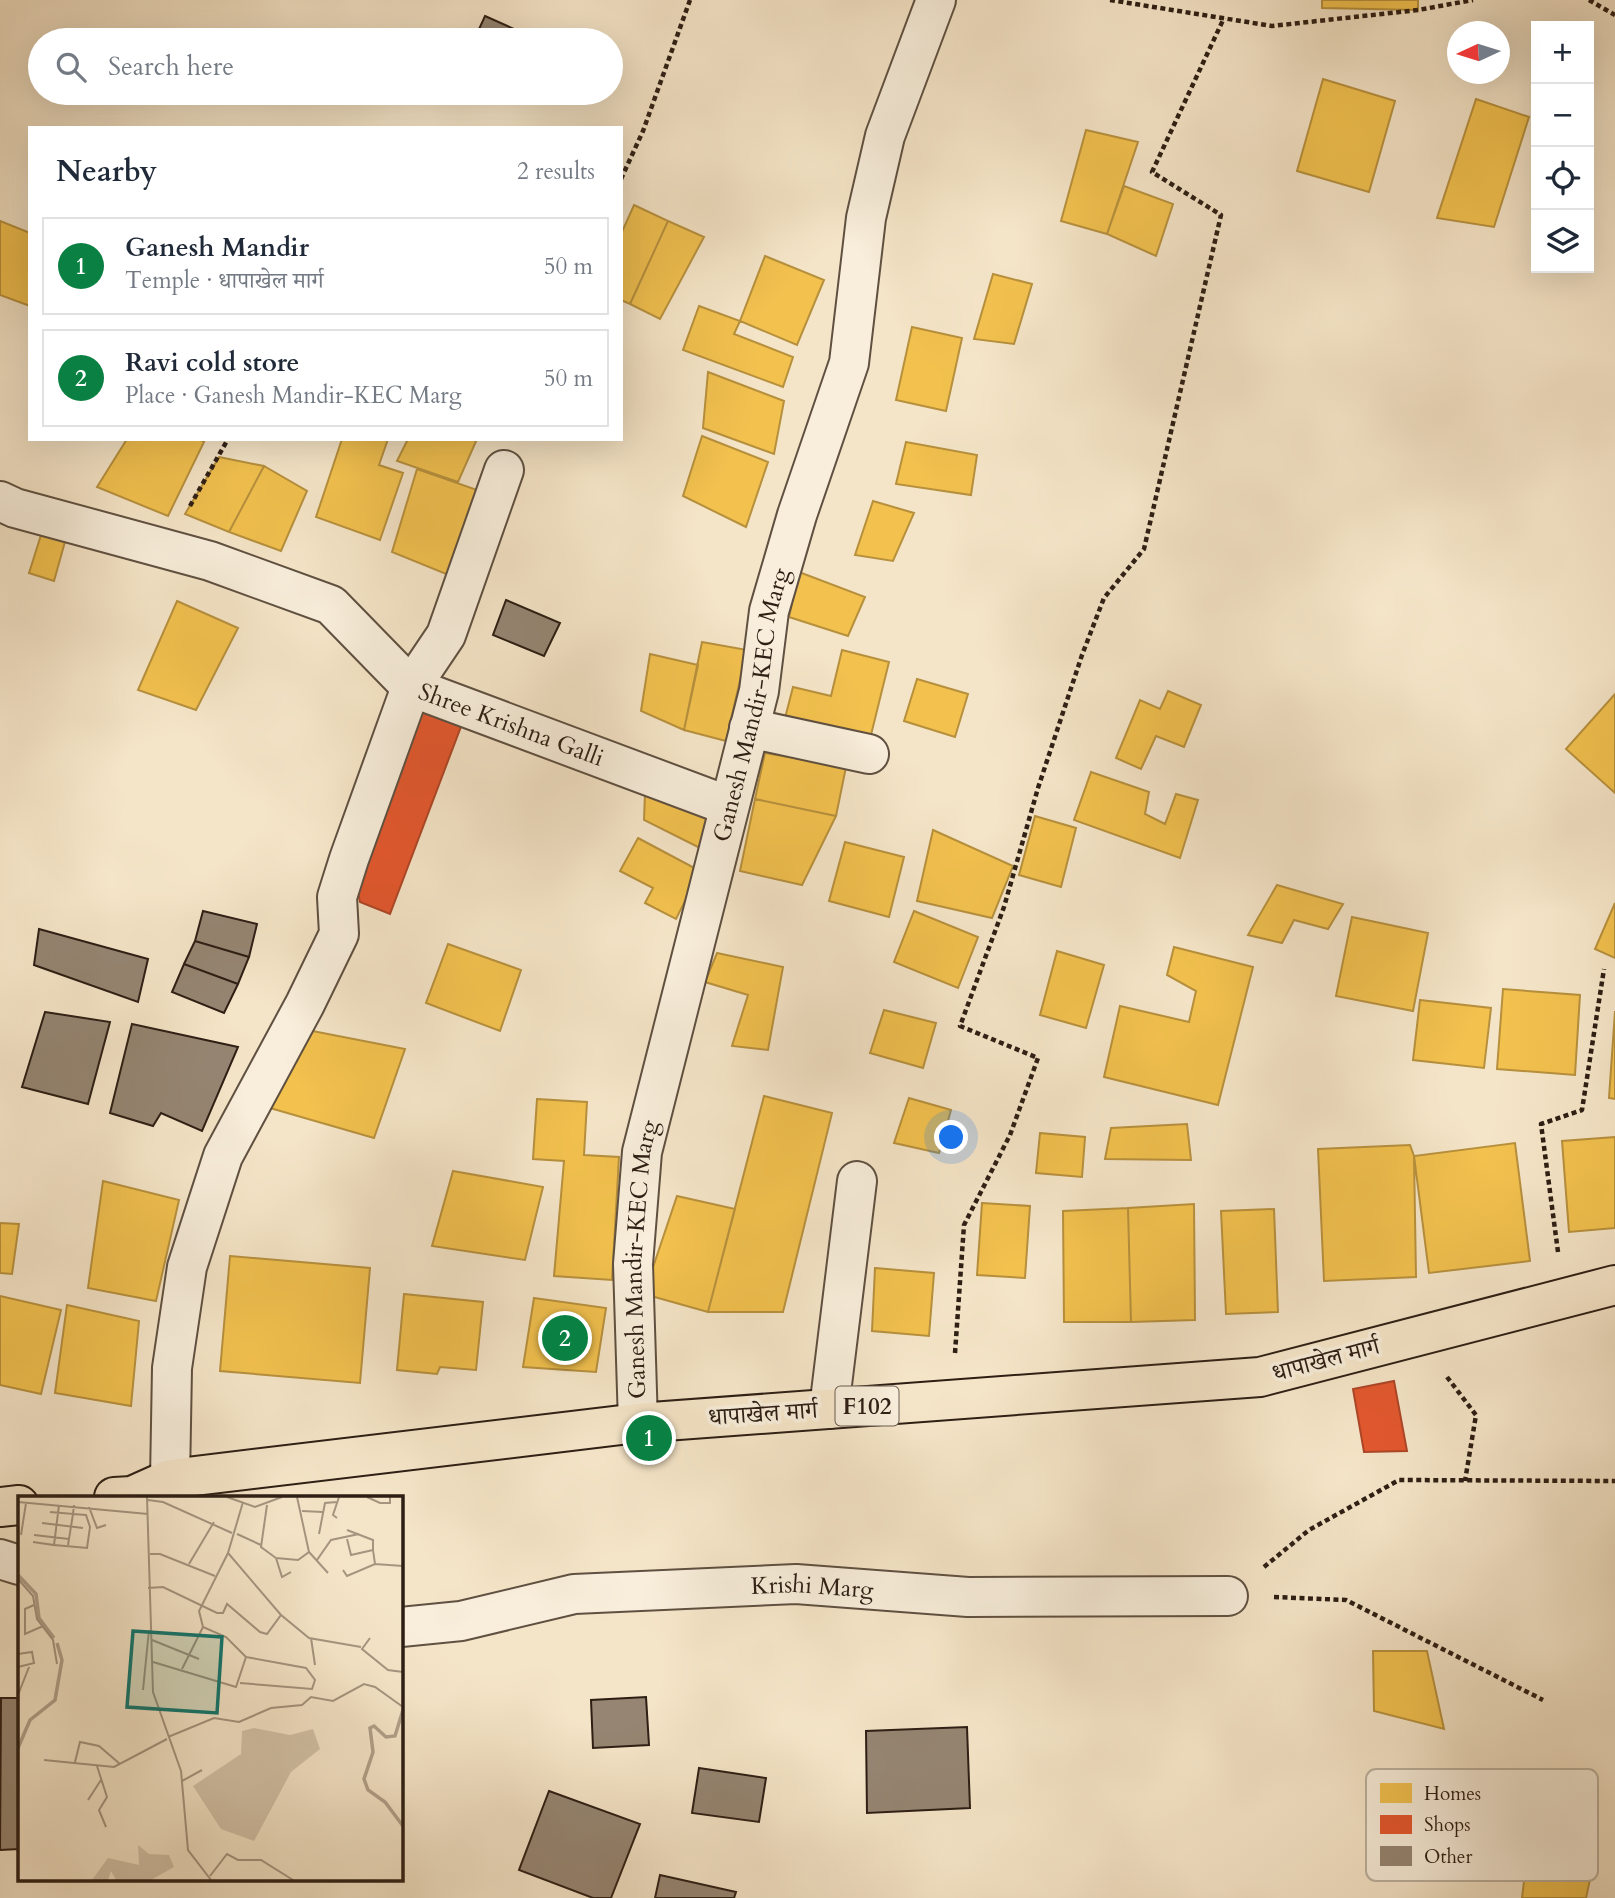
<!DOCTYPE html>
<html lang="en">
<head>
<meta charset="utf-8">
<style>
	body { margin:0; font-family:Cardo,"Noto Serif Devanagari",serif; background:#f2f2f3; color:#1f2937 }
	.controls { position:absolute; right:21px; top:21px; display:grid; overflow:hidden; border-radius:0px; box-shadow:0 7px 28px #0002 }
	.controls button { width:63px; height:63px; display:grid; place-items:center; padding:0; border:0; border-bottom:2px solid #e0e1e3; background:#fff; color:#1f2937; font:35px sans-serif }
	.compass { position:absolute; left:1447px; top:21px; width:63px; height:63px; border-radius:50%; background:#fff; box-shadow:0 7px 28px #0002; rotate:266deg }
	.you { position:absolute; left:952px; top:1138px; width:24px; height:24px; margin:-18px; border:5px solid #fff; border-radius:50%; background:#1a73e8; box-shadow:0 0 0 10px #1a73e833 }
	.badge { display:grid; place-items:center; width:46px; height:46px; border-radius:50%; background:#0b8043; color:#fff; font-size:23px; font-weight:700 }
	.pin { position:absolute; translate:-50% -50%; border:4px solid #fff; box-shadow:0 2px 7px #0006 }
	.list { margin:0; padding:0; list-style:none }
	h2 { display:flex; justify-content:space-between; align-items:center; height:91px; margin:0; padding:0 28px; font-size:30px }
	h2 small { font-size:23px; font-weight:400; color:#747a83 }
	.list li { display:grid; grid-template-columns:46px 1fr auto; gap:21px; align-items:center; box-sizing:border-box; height:98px; margin:0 14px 14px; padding:0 14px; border:2px solid #e0e1e3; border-radius:0px }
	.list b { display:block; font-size:26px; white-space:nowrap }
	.list p { margin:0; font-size:23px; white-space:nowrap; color:#747a83 }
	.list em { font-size:23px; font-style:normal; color:#747a83 }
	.icon { flex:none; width:38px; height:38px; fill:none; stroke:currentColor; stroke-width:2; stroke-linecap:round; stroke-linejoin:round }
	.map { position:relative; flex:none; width:1615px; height:1898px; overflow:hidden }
	.search { position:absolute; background:#fff; box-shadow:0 7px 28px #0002; left:28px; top:28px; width:595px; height:77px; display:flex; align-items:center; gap:18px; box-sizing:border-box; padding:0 24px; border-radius:38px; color:#747a83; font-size:26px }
	.panel { position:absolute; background:#fff; box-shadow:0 7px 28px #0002; left:28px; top:126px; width:595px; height:315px; border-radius:0px }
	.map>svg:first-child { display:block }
</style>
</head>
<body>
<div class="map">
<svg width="1615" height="1898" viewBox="0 0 1615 1898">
	<rect width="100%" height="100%" fill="#f5e5c8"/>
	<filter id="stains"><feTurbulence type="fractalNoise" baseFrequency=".00286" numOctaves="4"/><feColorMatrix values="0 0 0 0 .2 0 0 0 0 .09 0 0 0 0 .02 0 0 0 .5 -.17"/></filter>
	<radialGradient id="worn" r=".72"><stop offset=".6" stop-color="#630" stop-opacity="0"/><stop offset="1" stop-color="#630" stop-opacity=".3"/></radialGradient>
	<path fill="#f2c14e" stroke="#b7903d" stroke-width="2" d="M 1322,0 L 1418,0 L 1418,10 L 1322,8 Z
		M 1323,79 L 1395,101 L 1369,192 L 1297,171 Z
		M 1476,99 L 1529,117 L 1494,227 L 1437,218 Z
		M 1086,130 L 1138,142 L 1107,234 L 1061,221 Z
		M 1124,186 L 1173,204 L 1156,256 L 1107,234 Z
		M 634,205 L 668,221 L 630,304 L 621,300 L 621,234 Z
		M 0,221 L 30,233 L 30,306 L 0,295 Z
		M 668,221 L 704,237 L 660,319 L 630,304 Z
		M 765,256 L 824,280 L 797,345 L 740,321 Z
		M 993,274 L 1032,284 L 1014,344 L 974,339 Z
		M 699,306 L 740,321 L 734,334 L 793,357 L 783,387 L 683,350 Z
		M 912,327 L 962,338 L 946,411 L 896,400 Z
		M 708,372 L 784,401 L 774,454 L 703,428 Z
		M 702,436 L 768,462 L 746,527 L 683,496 Z
		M 127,439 L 199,439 L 204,442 L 168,516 L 97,487 Z
		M 342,439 L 388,439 L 379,465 L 403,473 L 380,540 L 316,517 Z
		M 408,439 L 477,439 L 458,482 L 397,461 Z
		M 906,442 L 977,455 L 971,495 L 896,484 Z
		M 219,457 L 264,466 L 229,532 L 185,514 Z
		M 264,466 L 307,491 L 281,551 L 229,532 Z
		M 417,469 L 480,491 L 451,576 L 392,552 Z
		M 873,501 L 914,513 L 893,561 L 855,555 Z
		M 46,519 L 66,538 L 54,581 L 29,573 Z
		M 799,572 L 865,597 L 848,636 L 789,617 Z
		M 177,601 L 238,628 L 196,710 L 138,690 Z
		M 702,642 L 747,650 L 726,741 L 684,730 Z
		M 842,650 L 889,662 L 870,739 L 785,718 L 793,687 L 831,696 Z
		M 650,654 L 698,665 L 684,730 L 641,711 Z
		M 917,679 L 968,694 L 955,737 L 904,721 Z
		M 1168,691 L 1201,705 L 1184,747 L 1156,736 L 1141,769 L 1116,758 L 1140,700 L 1160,709 Z
		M 1615,694 L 1615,793 L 1566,749 Z
		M 765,753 L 846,767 L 836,816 L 755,799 Z
		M 1091,772 L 1149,792 L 1145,814 L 1165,824 L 1176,794 L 1198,800 L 1180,858 L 1074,820 Z
		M 645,793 L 710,818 L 702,849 L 644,820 Z
		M 755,799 L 836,816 L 802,885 L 740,871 Z
		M 1035,816 L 1076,828 L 1061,887 L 1019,875 Z
		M 933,830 L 1013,866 L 992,918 L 917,901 Z
		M 638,838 L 700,871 L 676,919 L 645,903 L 653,888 L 620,871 Z
		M 845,842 L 904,857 L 889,917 L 829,901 Z
		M 1277,885 L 1343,904 L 1328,929 L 1294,920 L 1282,943 L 1248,935 Z
		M 1615,903 L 1615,958 L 1595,949 Z
		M 914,911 L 978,937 L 958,988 L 894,962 Z
		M 1352,917 L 1428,933 L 1413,1011 L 1336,996 Z
		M 448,944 L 521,970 L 500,1031 L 426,1003 Z
		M 1174,947 L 1253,967 L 1218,1105 L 1104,1077 L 1120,1006 L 1189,1022 L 1196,991 L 1167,975 Z
		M 1057,951 L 1104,965 L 1086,1028 L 1040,1015 Z
		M 717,953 L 783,967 L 768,1050 L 732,1046 L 748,995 L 705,982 Z
		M 1503,989 L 1580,995 L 1575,1075 L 1497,1069 Z
		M 1420,1000 L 1491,1008 L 1484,1068 L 1413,1060 Z
		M 884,1010 L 936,1023 L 923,1068 L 870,1053 Z
		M 1615,1011 L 1615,1099 L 1609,1098 Z
		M 292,1027 L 405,1049 L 374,1138 L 270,1108 Z
		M 764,1096 L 832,1113 L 783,1312 L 708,1312 Z
		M 909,1098 L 951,1110 L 939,1153 L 894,1143 Z
		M 537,1099 L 587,1102 L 584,1155 L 619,1157 L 612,1280 L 554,1276 L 564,1161 L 533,1159 Z
		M 1187,1124 L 1191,1160 L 1105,1159 L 1111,1128 Z
		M 1040,1133 L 1085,1137 L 1082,1177 L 1036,1173 Z
		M 1615,1137 L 1615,1228 L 1569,1232 L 1562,1141 Z
		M 1515,1143 L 1530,1261 L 1429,1273 L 1414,1156 Z
		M 1410,1145 L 1414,1156 L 1416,1277 L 1324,1281 L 1318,1149 Z
		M 453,1171 L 543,1187 L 525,1260 L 432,1246 Z
		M 103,1181 L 179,1200 L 156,1301 L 88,1288 Z
		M 677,1196 L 735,1209 L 708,1312 L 644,1294 Z
		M 982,1203 L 1030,1206 L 1025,1278 L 977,1275 Z
		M 1194,1204 L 1195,1320 L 1131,1322 L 1128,1208 Z
		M 1128,1208 L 1131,1322 L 1064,1322 L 1063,1211 Z
		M 1274,1209 L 1278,1312 L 1226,1314 L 1221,1211 Z
		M 0,1223 L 19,1224 L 12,1274 L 0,1273 Z
		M 230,1256 L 370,1268 L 360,1383 L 220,1371 Z
		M 875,1268 L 934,1273 L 929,1336 L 872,1331 Z
		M 404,1294 L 483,1302 L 476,1370 L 440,1367 L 437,1374 L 397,1370 Z
		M 0,1296 L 61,1310 L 41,1394 L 0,1385 Z
		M 534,1298 L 606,1308 L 596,1372 L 523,1367 Z
		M 67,1305 L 139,1321 L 131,1406 L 55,1393 Z
		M 1373,1651 L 1427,1651 L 1444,1729 L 1374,1711 Z
		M 1550,1837 L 1598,1842 L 1586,1898 L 1522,1898 L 1525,1873 L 1544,1871 Z"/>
	<path fill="#e4572e" stroke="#ad4626" stroke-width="2" d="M 421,699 L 465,716 L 390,914 L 360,902 L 353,869 Z
		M 1394,1381 L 1407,1451 L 1364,1452 L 1353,1389 Z"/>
	<path fill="#958572" stroke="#2d1e14" stroke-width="2" d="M 485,16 L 539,40 L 474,40 Z
		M 506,600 L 560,623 L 544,656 L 493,635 Z
		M 203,911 L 257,924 L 249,957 L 195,941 Z
		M 39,929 L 148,959 L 138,1002 L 34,965 Z
		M 195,941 L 249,957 L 238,984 L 184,964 Z
		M 184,964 L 238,984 L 224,1013 L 172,992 Z
		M 45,1012 L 110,1022 L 88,1104 L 22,1087 Z
		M 132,1024 L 238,1047 L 202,1131 L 161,1113 L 153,1126 L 110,1113 Z
		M 646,1697 L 649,1745 L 593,1748 L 591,1700 Z
		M 1,1698 L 19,1698 L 19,1849 L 0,1850 Z
		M 967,1727 L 970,1808 L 867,1813 L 866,1731 Z
		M 699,1768 L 766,1778 L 759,1822 L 692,1813 Z
		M 549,1791 L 640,1824 L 611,1898 L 593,1898 L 519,1870 Z
		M 660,1875 L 736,1892 L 734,1898 L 655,1898 Z"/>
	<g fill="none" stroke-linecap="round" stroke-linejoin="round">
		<defs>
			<g id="minor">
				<path id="s1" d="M 0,501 L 15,508 L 210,561 L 331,605 L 411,687 L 729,806"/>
				<path d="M 749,728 L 869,754"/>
				<path d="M 829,1409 L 857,1181"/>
				<path id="s2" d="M 638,1423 L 633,1264 L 642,1152 L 759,691 L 769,611 L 797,515 L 849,363 L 866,218 L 885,136 L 936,0"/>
				<path d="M 170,1479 L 172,1368 L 187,1267 L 223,1156 L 305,1004 L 339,934 L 337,897 L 349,859 L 411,687 L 446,635 L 504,470"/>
				<path d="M 0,1559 L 19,1565"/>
				<path id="s3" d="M 401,1627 L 461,1621 L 574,1594 L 796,1584 L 968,1597 L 1228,1596"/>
			</g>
			<path id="primary" d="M 114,1497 L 132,1496 L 170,1479 L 638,1423 L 1260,1377 L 1615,1285
				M 0,1507 L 19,1505"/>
		</defs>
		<use href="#minor" stroke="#5f5041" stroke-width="42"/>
		<use href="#primary" stroke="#2d1e14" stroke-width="42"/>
		<path stroke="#2d1e14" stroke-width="4.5" stroke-dasharray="5 3.5" stroke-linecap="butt" d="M 1110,0 L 1272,26 L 1418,10 L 1473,0
			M 1589,0 L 1615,15
			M 621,179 L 643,131 L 690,0
			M 190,506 L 228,439
			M 1558,1252 L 1541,1124 L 1582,1110 L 1604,969
			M 955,1353 L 964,1225 L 1010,1135 L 1038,1058 L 960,1026 L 1004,907 L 1038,788 L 1082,655 L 1104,598 L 1144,549 L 1221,215 L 1152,172 L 1224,18
			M 1447,1377 L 1476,1415 L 1465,1481
			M 1264,1567 L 1309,1530 L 1399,1480 L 1615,1481
			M 1274,1597 L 1346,1600 L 1543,1700"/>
		<use href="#minor" stroke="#f8eedb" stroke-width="38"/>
		<use href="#primary" stroke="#f5e5c8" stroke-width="38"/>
	</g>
	<g text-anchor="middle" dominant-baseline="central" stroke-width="7" stroke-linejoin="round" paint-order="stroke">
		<rect fill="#f8eedb" stroke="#6a5c50" stroke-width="2" x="835.5" y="1386.5" width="63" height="39" rx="5"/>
		<g font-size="23" font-weight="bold" fill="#2d1e14">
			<text x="867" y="1406">F102</text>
		</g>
		<g font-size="24" fill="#2d1e14" stroke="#f8eedb">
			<text stroke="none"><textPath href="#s2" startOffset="732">Ganesh Mandir-KEC Marg</textPath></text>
			<text stroke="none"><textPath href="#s1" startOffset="569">Shree Krishna Galli</textPath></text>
			<text stroke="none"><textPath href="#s2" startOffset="164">Ganesh Mandir-KEC Marg</textPath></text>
			<text transform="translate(1326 1360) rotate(-15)">धापाखेल मार्ग</text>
			<text transform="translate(763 1414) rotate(-4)">धापाखेल मार्ग</text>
			<text stroke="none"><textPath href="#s3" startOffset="415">Krishi Marg</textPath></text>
		</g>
	</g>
	<g transform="translate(18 1496)">
		<rect width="385" height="385" fill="#f5e5c8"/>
		<path d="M 236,232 L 272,239 L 295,233 L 302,253 L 273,276 L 236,345 L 203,333 L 175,290 L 223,258 L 224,235 ZM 120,349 L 131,358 L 151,359 L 156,371 L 133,384 L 98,384 L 93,375 L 90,384 L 74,384 L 90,362 L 121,369 Z" fill="#d3c3a9"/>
		<path fill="none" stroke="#b1a18b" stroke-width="3.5" d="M 0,79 L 18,98 L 21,122 L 36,142M 385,214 L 377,240 L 368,241 L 356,230 L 352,232 L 355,256 L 346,283 L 350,294 L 367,306 L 385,330M 0,252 L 12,224 L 37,204 L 44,164 L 39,147"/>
		<path fill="none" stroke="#a59580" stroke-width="2" d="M 129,1 L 135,196 L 163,275 L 170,354 L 193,384M 209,1 L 237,11 L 264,1M 349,1 L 362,7 L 372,7 L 372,1M 130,4 L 145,6 L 214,37M 0,6 L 130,18M 225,6 L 210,57 L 263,119M 249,9 L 243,51 L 258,62 L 264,81 L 273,76M 71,11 L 79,32 L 88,29M 284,15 L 305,16M 32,16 L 55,18 L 56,9M 319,22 L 315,19 L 321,1M 24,27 L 65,32M 329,34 L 355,44 L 355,54M 219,38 L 243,49M 301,38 L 307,7 L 319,6M 3,39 L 8,7M 16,39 L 51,43M 329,43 L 333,59 L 355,54 L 357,68M 15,46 L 36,49 L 41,9M 36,49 L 69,52 L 72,31 L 68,19 L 55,18 L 50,49M 291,56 L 310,77M 210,57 L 181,115 L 185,131 L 208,141 L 228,161 L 288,172 L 297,184 L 294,193 L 222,187M 132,58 L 142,58 L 197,80M 258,62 L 280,64 L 291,56 L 279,1M 299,64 L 313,44 L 341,38M 171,68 L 196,26M 325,74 L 329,80 L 357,68 L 385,70M 0,83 L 15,100 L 19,123 L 35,144 L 39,168M 130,92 L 145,91 L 199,117 L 205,117 L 209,108 L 242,136 L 249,138 L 263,119 L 291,142 L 343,151M 16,109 L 7,113 L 7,138 L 25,130M 293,142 L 297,169M 352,142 L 344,153 L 370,174 L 385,176M 134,144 L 181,163M 0,158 L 14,156 L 16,167 L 0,171M 135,166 L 218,191 L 228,161M 164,173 L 185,131M 125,194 L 131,134M 0,199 L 11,171M 150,241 L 196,222 L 221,226 L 253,212 L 284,209 L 293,201 L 315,205 L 346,188 L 357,191 L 385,211M 26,264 L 96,271 L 149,243M 57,266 L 62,246 L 81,250 L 102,268M 79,270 L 89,301 L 81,314 L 88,331M 164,285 L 184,274M 70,304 L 83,284M 192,380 L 209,358 L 220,364 L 243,364 L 275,384"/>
		<path fill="#0f766e" fill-opacity="0.15" stroke="#0f766e" stroke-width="3.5" d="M 115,135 L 204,141 L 199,217 L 109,211 Z"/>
		<rect width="385" height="385" fill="none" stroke="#2d1e14" stroke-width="3.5"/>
	</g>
	<rect x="1366" y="1769" width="232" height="112" rx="10" fill="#f8eedb" stroke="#bbb09f" stroke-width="2"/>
	<rect x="1380" y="1783" width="32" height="20" fill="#f2c14e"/>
	<rect x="1380" y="1815" width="32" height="19" fill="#e4572e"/>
	<rect x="1380" y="1846" width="32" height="20" fill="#958572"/>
	<g font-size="19" fill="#2d1e14">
		<text x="1424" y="1800">Homes</text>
		<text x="1424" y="1831">Shops</text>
		<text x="1424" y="1863">Other</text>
	</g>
	<rect width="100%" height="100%" filter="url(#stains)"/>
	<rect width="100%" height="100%" fill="url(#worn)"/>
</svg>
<div class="controls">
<button>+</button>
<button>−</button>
<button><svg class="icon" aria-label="locate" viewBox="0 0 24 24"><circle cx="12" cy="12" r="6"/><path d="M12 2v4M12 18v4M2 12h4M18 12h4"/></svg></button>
<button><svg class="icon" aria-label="layers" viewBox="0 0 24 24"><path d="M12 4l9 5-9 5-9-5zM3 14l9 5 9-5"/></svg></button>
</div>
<svg class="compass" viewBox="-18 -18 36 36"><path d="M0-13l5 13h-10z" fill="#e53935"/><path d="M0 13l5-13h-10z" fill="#747a83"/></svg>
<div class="you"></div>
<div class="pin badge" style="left:649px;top:1438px">1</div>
<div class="pin badge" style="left:565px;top:1338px">2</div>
<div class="search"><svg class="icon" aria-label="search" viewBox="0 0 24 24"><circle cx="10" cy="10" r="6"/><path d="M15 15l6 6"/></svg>Search here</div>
<section class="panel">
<h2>Nearby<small>2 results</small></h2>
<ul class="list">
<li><span class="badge">1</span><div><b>Ganesh Mandir</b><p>Temple · धापाखेल मार्ग</p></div><em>50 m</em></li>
<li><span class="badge">2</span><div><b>Ravi cold store</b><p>Place · Ganesh Mandir-KEC Marg</p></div><em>50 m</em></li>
</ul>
</section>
</div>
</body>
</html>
